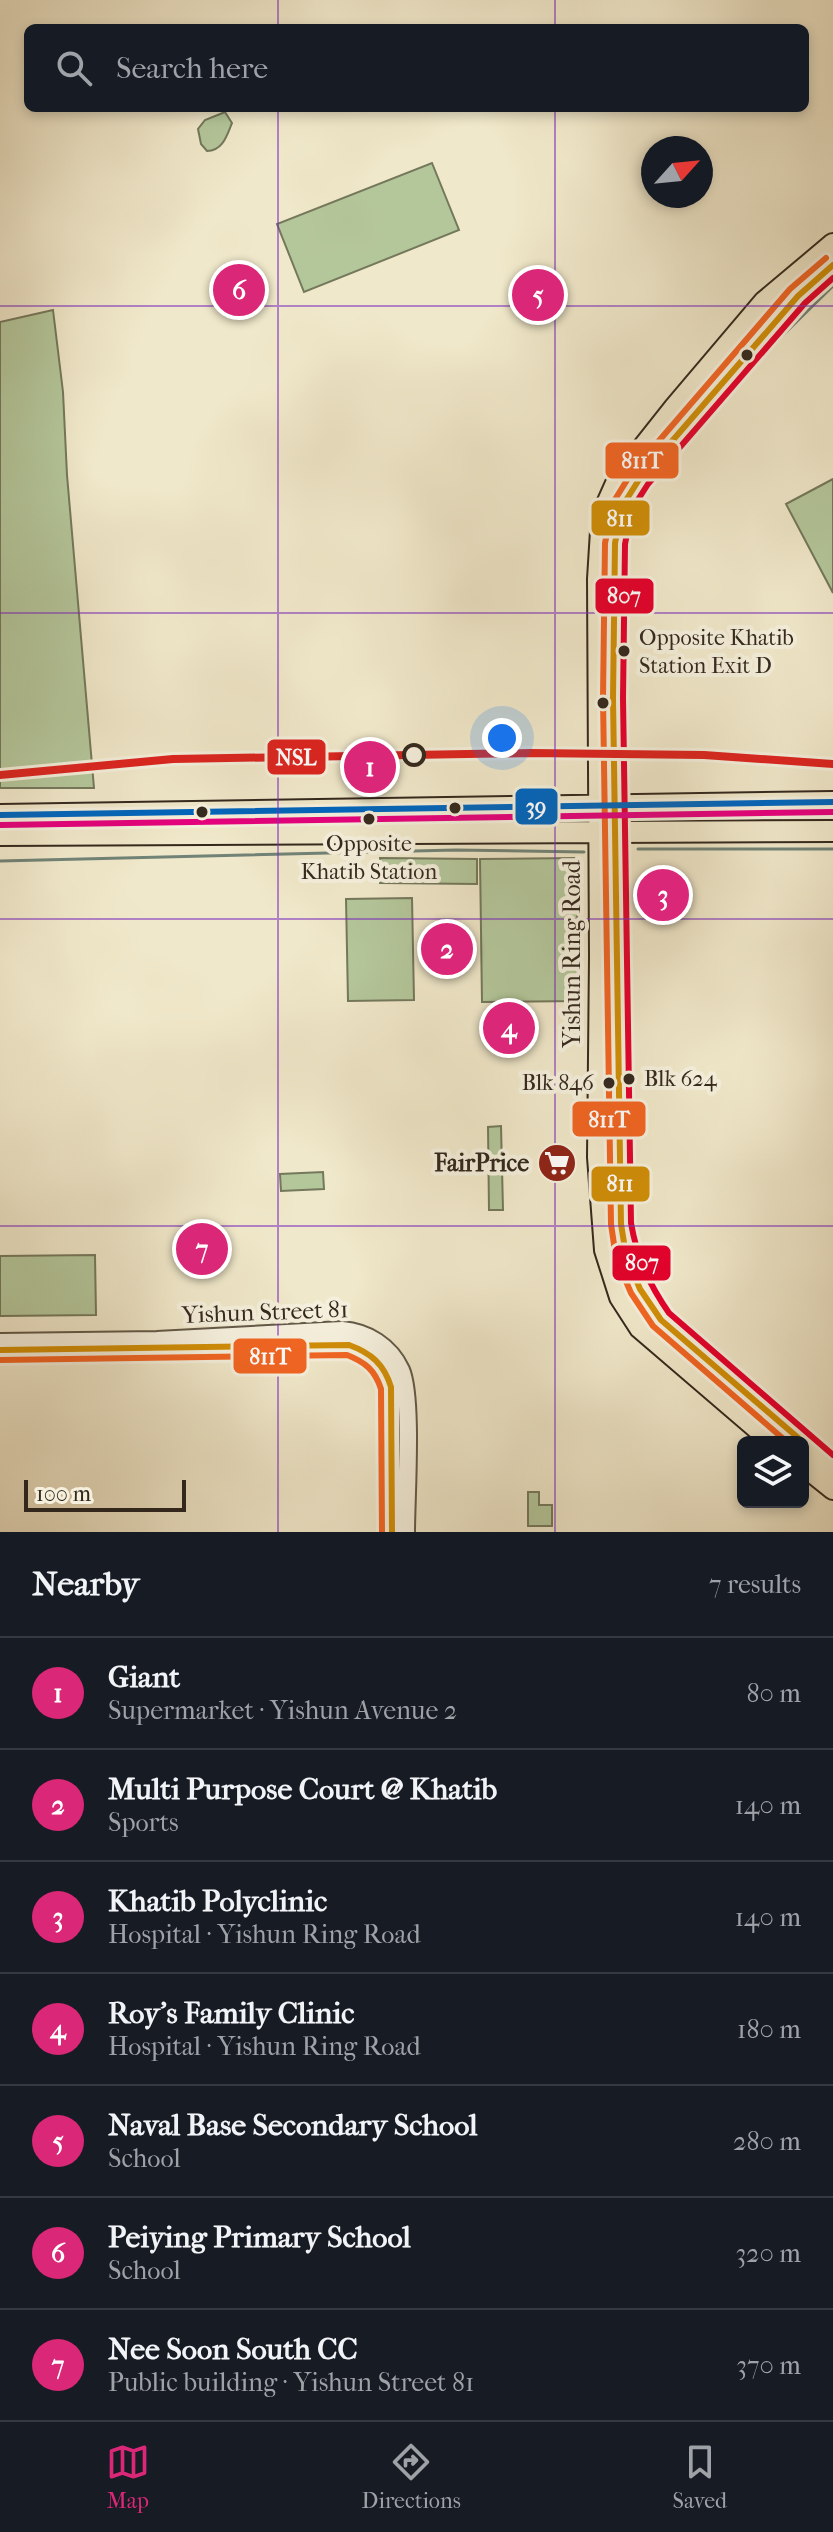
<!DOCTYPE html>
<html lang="en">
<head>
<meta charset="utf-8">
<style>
	body { margin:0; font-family:"IM FELL French Canon",serif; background:#242831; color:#f1f3f6 }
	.controls { position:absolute; right:24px; bottom:24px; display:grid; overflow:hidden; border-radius:12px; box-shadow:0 4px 12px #0003 }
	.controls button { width:72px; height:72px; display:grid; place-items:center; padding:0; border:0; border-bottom:2px solid #363941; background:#171b24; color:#f1f3f6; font:40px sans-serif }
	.compass { position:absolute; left:641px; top:136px; width:72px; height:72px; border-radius:50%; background:#171b24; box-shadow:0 4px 12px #0003; rotate:63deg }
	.scale { position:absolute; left:24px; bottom:20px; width:162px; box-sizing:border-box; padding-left:8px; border:4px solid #34281d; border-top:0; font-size:22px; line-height:28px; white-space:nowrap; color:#34281d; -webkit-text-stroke:6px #f5f0dd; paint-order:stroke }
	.you { position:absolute; left:502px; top:738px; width:28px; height:28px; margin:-20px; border:6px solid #fff; border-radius:50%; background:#1a73e8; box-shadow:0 0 0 12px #1a73e833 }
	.badge { display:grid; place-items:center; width:52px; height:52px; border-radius:50%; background:#db2777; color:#fff; font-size:26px; font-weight:700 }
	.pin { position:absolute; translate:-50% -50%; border:4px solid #fff; box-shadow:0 2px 8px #0006 }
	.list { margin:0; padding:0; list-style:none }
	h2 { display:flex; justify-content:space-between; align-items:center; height:104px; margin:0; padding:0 32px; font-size:34px }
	h2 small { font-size:26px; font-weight:400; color:#9ea1a6 }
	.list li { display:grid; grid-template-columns:52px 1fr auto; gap:24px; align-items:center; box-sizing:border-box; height:112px; padding:0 32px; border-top:2px solid #363941 }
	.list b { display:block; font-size:30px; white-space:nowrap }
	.list p { margin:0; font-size:26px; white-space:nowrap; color:#9ea1a6 }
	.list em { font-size:26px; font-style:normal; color:#9ea1a6 }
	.icon { flex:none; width:44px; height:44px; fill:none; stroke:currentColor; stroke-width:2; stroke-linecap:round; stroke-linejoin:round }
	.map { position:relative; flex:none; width:833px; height:1532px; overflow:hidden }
	.search { position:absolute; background:#171b24; box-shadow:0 4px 12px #0003; left:24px; right:24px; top:24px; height:88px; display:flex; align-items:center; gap:20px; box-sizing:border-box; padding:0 28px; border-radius:12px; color:#9ea1a6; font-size:30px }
	.sheet { height:888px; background:#171b24 }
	nav { display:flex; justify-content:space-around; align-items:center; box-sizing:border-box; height:112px; border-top:2px solid #363941; background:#171b24; font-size:22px; color:#9ea1a6 }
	nav a { display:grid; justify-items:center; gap:4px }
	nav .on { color:#db2777 }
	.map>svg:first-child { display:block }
</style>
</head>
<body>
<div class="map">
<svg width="833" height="1532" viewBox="0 0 833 1532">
	<rect width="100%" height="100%" fill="#f0e8ca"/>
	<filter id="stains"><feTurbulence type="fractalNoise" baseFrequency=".0025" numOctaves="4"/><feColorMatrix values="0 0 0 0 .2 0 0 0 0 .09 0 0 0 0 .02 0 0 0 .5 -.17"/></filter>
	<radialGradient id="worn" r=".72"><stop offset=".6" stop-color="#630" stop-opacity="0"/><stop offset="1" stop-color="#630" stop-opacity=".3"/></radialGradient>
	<path fill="#b4c79b" stroke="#74785c" stroke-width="2" d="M 225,112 L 232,123 C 227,135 223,151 207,151 L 201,144 L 198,129 L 205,120 Z
		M 432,163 L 459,230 L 304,292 L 277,224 Z
		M 53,310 L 63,392 L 67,475 L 94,788 L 0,788 L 0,322 Z
		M 833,479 L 833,593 L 786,504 Z
		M 380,858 L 477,859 L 477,884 L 380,883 Z
		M 576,858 L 579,1001 L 482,1002 L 480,859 Z
		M 412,898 L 414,1000 L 348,1001 L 346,899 Z
		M 501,1126 L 503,1210 L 489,1210 L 488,1127 Z
		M 323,1172 L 324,1189 L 281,1191 L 280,1174 Z
		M 95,1255 L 96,1315 L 0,1316 L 0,1256 Z
		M 528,1492 L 539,1492 L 539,1505 L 552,1505 L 552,1526 L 528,1526 Z"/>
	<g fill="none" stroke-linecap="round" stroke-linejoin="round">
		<path stroke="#718377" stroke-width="3" d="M 783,335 L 833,286
			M 638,849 L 833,849
			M 0,861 L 456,850 L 584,852"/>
		<defs>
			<path id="minor" d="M 0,1342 L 157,1340 L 342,1330 C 367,1332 390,1346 401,1370 C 413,1397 406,1498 406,1532
				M 199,1348 L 349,1345 C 372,1353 385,1363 391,1387 L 392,1532"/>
			<path id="major" d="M 833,265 L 798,296 L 640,478 L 623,505 L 615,543 L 613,698 L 621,1224 L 626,1255 L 640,1289 L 661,1320 L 833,1468
				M 0,815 L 833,802
				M 0,835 L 833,831
				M 773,1442 L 640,1328 L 620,1297 L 605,1250 L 598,1157 L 600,957 L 598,579 L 602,515 L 618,479 L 675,407 L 764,302 L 833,244
				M 803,1465 L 833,1489"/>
		</defs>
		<use href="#minor" stroke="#635848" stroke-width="20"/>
		<use href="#major" stroke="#34281d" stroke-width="24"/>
		<use href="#minor" stroke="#f5f0dd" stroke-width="16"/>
		<use href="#major" stroke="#f0e8ca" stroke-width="20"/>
		<defs>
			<path id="bus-1" d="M 0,1350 L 349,1345 C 371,1353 384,1364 391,1387 L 392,1532
				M 803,1442 L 661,1320 L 640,1289 L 626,1255 L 621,1224 L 613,698 L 615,543 L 623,505 L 640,478 L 798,296 L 833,265"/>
			<path id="bus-2" d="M 0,1360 L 347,1355 C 365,1362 375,1370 381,1389 L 382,1532
				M 787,1442 L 653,1326 L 631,1293 L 616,1258 L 611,1224 L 603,698 L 605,543 L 614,501 L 632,472 L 790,289 L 826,258"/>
			<path id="bus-3" d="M 833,278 L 805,303 L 648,484 L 632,509 L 625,544 L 623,698 L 631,1223 C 637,1258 649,1284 669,1313 L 833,1455"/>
			<path id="bus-4" d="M 0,815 L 833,802"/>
			<path id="bus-5" d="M 0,825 L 833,812"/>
		</defs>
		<use href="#bus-1" stroke="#f5f0dd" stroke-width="12"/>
		<use href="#bus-2" stroke="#f5f0dd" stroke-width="12"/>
		<use href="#bus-3" stroke="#f5f0dd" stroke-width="12"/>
		<use href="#bus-4" stroke="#f5f0dd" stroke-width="12"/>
		<use href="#bus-5" stroke="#f5f0dd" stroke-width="12"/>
		<use href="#bus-1" stroke="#d08d06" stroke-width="6"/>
		<use href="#bus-2" stroke="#f26522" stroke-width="6"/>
		<use href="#bus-3" stroke="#e4002b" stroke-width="6"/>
		<use href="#bus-4" stroke="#0065bd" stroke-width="6"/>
		<use href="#bus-5" stroke="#e5007d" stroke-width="6"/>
		<defs>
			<path id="metro-1" d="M 0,775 L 173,759 L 531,753 L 704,755 L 833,764"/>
		</defs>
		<use href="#metro-1" stroke="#f5f0dd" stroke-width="14"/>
		<use href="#metro-1" stroke="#dc241f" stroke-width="8"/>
	</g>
	<path fill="none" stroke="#7b2cbf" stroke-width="2" stroke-opacity="0.55" d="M 278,0 L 278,28M 555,0 L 555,28M 278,108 L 278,1532M 555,108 L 555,1532M 0,306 L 833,306M 0,613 L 833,613M 0,919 L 833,919M 0,1226 L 833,1226"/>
	<defs>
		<symbol id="supermarket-disc" viewBox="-11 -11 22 22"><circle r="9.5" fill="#8f2418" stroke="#f5f0dd"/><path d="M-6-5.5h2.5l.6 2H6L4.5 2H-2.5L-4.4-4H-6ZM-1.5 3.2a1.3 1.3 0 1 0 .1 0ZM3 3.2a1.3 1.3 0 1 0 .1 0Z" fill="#fff"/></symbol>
	</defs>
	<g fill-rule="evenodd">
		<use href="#supermarket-disc" x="535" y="1141" width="44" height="44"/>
	</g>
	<g fill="#34281d" stroke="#f5f0dd" stroke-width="3">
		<circle cx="747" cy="355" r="7"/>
		<circle cx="624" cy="651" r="7"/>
		<circle cx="603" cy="703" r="7"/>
		<circle cx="455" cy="808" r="7"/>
		<circle cx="202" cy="812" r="7"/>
		<circle cx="369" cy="819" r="7"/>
		<circle cx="629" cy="1079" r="7"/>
		<circle cx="609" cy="1083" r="7"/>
	</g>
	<circle fill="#f5f0dd" stroke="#34281d" stroke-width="4" cx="414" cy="755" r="10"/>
	<g text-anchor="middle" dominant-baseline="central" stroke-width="8" stroke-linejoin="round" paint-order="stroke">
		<g font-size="22" fill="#34281d" stroke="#f5f0dd" text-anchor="start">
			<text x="639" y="638">Opposite Khatib<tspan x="639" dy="28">Station Exit D</tspan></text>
			<text x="369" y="844" text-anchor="middle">Opposite<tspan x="369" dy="28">Khatib Station</tspan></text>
			<text x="644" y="1079">Blk 624</text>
			<text x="594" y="1083" text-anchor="end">Blk 846</text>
		</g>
		<g font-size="24" fill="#34281d" stroke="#f5f0dd">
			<text transform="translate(572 954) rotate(-90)">Yishun Ring Road</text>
			<text transform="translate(265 1312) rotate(-2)">Yishun Street 81</text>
		</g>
		<g font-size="24" font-weight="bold" fill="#34281d" stroke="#f5f0dd" text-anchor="end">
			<text x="529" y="1163">FairPrice</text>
		</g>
	</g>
	<g stroke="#f5f0dd" stroke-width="3">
		<rect x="604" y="441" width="76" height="39" rx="8" fill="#f26522"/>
		<rect x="590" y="499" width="61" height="38" rx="8" fill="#d08d06"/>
		<rect x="594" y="577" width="61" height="38" rx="8" fill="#e4002b"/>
		<rect x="266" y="738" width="61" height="38" rx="8" fill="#dc241f"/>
		<rect x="514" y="787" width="45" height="39" rx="8" fill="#0065bd"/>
		<rect x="571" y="1100" width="76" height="38" rx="8" fill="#f26522"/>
		<rect x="590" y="1165" width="61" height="38" rx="8" fill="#d08d06"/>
		<rect x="611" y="1244" width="61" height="38" rx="8" fill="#e4002b"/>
		<rect x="232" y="1337" width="76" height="38" rx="8" fill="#f26522"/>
	</g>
	<g font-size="22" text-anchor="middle" font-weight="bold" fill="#fff">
		<text x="642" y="468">811T</text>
		<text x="620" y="526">811</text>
		<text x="624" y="603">807</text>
		<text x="296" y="765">NSL</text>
		<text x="536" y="814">39</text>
		<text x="609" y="1127">811T</text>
		<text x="620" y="1191">811</text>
		<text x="642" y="1270">807</text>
		<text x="270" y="1364">811T</text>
	</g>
	<rect width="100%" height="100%" filter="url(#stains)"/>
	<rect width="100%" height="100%" fill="url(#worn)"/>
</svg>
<div class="controls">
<button><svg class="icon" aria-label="layers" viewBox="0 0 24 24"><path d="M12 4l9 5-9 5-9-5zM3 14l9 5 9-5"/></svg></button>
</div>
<svg class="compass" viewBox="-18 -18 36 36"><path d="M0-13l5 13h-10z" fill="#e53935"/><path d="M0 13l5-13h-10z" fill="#9ea1a6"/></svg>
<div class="scale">100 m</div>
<div class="you"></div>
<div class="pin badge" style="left:370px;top:767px">1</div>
<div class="pin badge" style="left:447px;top:949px">2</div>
<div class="pin badge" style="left:663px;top:895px">3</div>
<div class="pin badge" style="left:509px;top:1028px">4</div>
<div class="pin badge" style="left:538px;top:295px">5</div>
<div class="pin badge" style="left:239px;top:290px">6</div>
<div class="pin badge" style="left:202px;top:1249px">7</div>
<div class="search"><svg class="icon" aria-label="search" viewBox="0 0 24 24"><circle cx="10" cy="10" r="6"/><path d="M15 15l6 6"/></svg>Search here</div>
</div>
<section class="sheet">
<h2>Nearby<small>7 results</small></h2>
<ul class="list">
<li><span class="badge">1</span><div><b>Giant</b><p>Supermarket · Yishun Avenue 2</p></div><em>80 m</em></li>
<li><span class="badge">2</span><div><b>Multi Purpose Court @ Khatib</b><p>Sports</p></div><em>140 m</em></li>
<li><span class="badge">3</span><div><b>Khatib Polyclinic</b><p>Hospital · Yishun Ring Road</p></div><em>140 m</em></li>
<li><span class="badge">4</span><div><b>Roy's Family Clinic</b><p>Hospital · Yishun Ring Road</p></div><em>180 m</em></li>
<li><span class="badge">5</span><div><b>Naval Base Secondary School</b><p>School</p></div><em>280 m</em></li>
<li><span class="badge">6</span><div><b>Peiying Primary School</b><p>School</p></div><em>320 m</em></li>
<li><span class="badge">7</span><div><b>Nee Soon South CC</b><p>Public building · Yishun Street 81</p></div><em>370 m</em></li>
</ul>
</section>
<nav>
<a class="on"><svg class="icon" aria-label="map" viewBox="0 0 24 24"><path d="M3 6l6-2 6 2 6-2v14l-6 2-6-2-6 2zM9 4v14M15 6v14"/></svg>Map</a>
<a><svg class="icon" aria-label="directions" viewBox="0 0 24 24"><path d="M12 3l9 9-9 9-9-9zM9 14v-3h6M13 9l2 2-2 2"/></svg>Directions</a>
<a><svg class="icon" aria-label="saved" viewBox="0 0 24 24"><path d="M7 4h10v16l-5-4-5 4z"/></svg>Saved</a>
</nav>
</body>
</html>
